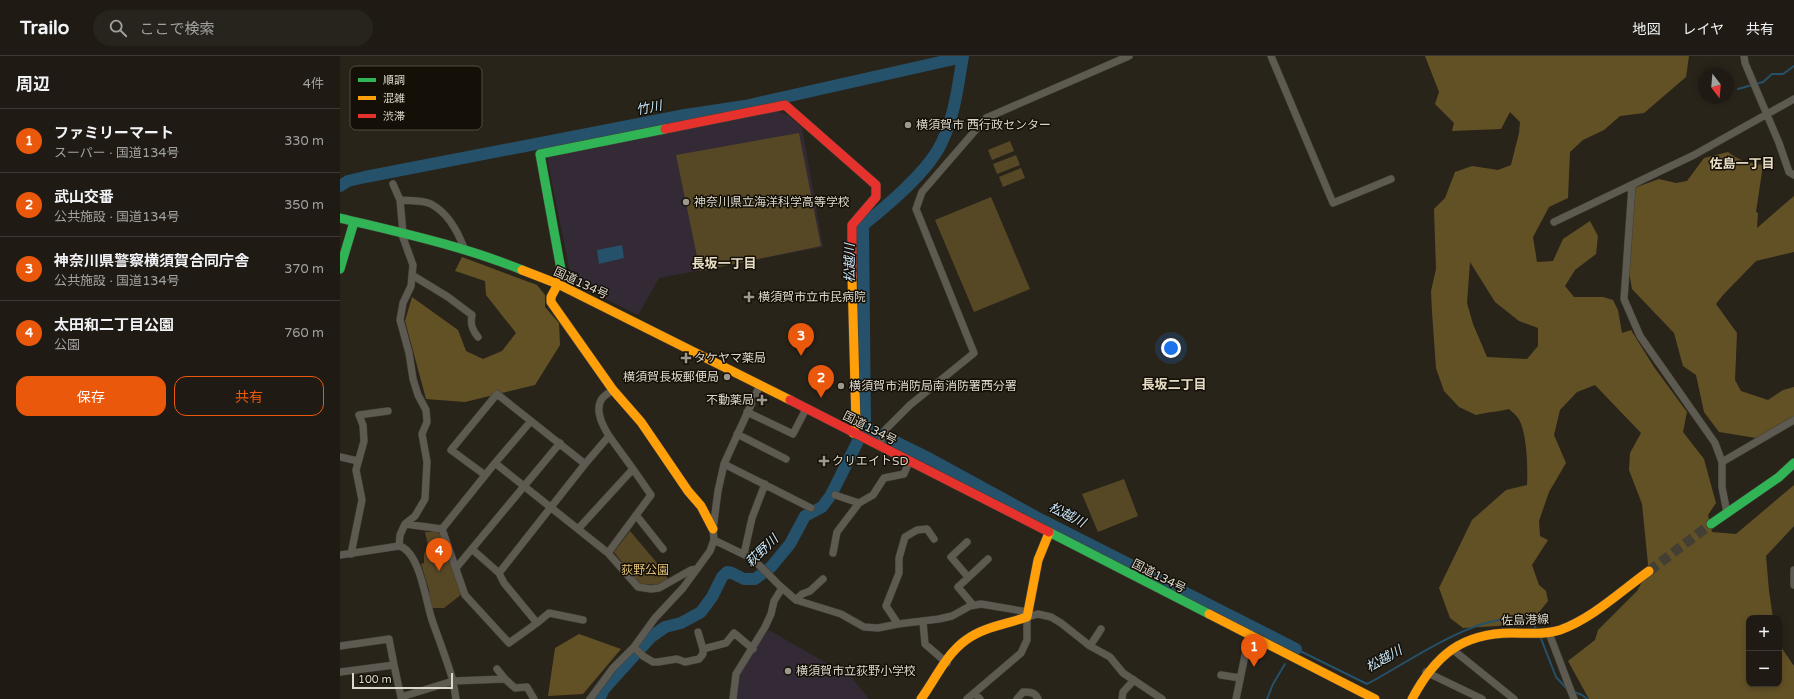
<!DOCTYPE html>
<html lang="ja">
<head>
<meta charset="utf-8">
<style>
	body { margin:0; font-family:"Varela Round","Noto Sans JP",sans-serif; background:#27241d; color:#f1f3f6 }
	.controls { position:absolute; right:12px; bottom:12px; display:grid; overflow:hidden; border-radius:8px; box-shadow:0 2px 6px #0003 }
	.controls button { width:36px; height:36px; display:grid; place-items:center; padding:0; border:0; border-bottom:1px solid #3c3934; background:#1f1b14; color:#f1f3f6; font:20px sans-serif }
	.compass { position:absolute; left:1358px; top:12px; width:36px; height:36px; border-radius:50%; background:#1f1b14; box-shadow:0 2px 6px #0003; rotate:164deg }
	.scale { position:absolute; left:12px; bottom:10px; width:101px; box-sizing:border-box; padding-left:4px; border:2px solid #ddd8cc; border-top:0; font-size:11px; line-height:14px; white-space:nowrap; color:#ddd8cc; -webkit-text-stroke:3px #141008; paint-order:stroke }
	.you { position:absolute; left:831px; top:292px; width:14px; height:14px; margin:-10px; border:3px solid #fff; border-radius:50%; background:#1a73e8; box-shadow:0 0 0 6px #1a73e833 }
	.badge { display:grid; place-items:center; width:26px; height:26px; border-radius:50%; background:#ea580c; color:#fff; font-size:13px; font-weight:700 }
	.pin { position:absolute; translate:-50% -33px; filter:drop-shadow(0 1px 2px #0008) }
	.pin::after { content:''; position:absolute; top:21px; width:14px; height:12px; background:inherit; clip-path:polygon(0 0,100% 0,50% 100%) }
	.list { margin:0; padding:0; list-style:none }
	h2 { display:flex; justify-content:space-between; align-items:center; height:52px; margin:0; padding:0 16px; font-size:17px }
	h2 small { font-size:13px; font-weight:400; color:#a1a1a0 }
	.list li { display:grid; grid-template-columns:26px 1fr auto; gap:12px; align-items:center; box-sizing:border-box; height:64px; padding:0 16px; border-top:1px solid #3c3934 }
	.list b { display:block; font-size:15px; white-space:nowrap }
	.list p { margin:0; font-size:13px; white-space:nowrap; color:#a1a1a0 }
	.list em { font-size:13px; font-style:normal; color:#a1a1a0 }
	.actions { display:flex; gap:8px; padding:12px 16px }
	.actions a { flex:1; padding:9px 0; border:1px solid #ea580c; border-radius:12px; text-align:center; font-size:14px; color:#ea580c }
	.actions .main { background:#ea580c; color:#fff }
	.icon { flex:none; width:22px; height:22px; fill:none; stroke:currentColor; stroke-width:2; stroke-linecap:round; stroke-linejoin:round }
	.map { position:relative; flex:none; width:1454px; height:643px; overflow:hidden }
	header { display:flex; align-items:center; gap:24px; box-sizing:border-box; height:56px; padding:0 20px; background:#1f1b14; border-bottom:1px solid #3c3934 }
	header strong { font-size:19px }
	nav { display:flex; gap:22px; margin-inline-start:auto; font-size:14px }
	.search { width:280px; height:36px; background:#27241d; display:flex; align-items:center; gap:10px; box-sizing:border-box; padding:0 14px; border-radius:22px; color:#a1a1a0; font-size:15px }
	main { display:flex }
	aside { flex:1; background:#1f1b14 }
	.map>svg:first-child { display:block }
</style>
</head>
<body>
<header>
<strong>Trailo</strong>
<div class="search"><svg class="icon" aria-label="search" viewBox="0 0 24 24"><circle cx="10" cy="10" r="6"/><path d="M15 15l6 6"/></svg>ここで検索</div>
<nav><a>地図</a><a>レイヤ</a><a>共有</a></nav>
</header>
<main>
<aside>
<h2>周辺<small>4件</small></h2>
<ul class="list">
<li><span class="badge">1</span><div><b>ファミリーマート</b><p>スーパー · 国道134号</p></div><em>330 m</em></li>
<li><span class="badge">2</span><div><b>武山交番</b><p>公共施設 · 国道134号</p></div><em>350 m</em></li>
<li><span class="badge">3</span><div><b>神奈川県警察横須賀合同庁舎</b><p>公共施設 · 国道134号</p></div><em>370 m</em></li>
<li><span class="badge">4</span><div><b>太田和二丁目公園</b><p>公園</p></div><em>760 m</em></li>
</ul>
<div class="actions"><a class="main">保存</a><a>共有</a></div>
</aside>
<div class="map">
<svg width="1454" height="643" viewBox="0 0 1454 643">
	<rect width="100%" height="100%" fill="#29241a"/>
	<path fill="#342a35" d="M 437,55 L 449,60 L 462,72 L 483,191 L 319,222 L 298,259 L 232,226 L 207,102 L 209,100 Z
		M 429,574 L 512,622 L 529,643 L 393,643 L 401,608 Z"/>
	<path fill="#564725" d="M 459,77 L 481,190 L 360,215 L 336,99 Z
		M 670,85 L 674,95 L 652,104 L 648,94 Z
		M 676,99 L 680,109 L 657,118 L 653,108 Z
		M 681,112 L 685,122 L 663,131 L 659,121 Z
		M 651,141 L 690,233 L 634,256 L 595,164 Z
		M 784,423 L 798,460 L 758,476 L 742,438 Z
		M 290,475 L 323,514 L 328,523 L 318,529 L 299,528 L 274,496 Z
		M 85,476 L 97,476 L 101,479 L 122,538 L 104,552 L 90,552 L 89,534 L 81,508 L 84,507 L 84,498 L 88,490 Z"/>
	<path fill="#635126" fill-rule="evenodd" d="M 1085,0 L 1349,0 L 1346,21 L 1304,57 L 1280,60 L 1264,74 L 1243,84 L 1230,96 L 1228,142 L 1209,151 L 1193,181 L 1197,206 L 1213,205 L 1223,183 L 1250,165 L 1258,180 L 1256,198 L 1235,214 L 1225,230 L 1234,241 L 1263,241 L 1273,244 L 1278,254 L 1282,277 L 1291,274 L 1314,311 L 1347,356 L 1343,376 L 1364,403 L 1376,447 L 1368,459 L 1372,476 L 1396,478 L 1454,429 L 1454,470 L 1426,500 L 1429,535 L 1433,562 L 1409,562 L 1409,628 L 1439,628 L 1439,588 L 1454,610 L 1454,643 L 1249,643 L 1228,605 L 1255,584 L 1258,574 L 1297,535 L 1307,517 L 1308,508 L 1302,448 L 1289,414 L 1290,397 L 1301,377 L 1255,329 L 1237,336 L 1220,354 L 1214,379 L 1226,407 L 1209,436 L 1199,465 L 1200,480 L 1208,484 L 1192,509 L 1199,529 L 1206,535 L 1208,545 L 1196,560 L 1184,565 L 1158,570 L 1123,572 L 1110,562 L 1099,532 L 1132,464 L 1166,434 L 1187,429 C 1188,414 1187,374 1178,362 C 1176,359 1172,356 1169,353 C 1157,356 1148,356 1136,359 L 1119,351 L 1104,335 L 1096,312 L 1092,256 L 1091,235 L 1096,213 L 1094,153 L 1105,142 L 1115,116 L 1132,110 L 1158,114 L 1171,109 L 1179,77 L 1180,66 L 1170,56 L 1161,73 L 1112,75 L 1114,67 L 1095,48 L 1099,36 ZM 1130,206 L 1155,246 L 1179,265 L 1198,272 L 1198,290 L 1187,303 L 1147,301 L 1133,268 L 1127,247 Z
		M 1388,96 C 1399,105 1409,107 1423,109 L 1416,156 L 1418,157 L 1417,172 L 1454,140 L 1454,196 L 1416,205 L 1383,239 L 1376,248 L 1397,277 L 1395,324 L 1401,335 L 1428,344 L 1443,334 L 1454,331 L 1454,360 L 1416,382 L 1379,376 L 1364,356 L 1356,319 L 1343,310 L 1334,277 L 1292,233 L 1289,216 L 1294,132 L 1319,123 L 1336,127 L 1347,125 L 1364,102 Z
		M 122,201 L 197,229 L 205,239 L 205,251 L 219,267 L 220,289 L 195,329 L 125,346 L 86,343 L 65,265 L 72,241 L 118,274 L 126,295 L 143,303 L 162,295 L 176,277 L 146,239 L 145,225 L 115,215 Z
		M 239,578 L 281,593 L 243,638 L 208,640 L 215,592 Z"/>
	<path fill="#25516a" d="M 282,189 L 284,202 L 259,208 L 257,194 Z"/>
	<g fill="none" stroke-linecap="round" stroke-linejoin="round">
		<path stroke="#25516a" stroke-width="2" d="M 1416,28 L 1423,26 L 1432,18 L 1443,18 L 1454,10
			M 1398,33 L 1412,29
			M 1200,580 L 1216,621 L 1228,634
			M 954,595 L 956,593 L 1027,628 C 1070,606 1143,550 1192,565 L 1197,575
			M 1234,636 L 1242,639 L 1247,643
			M 927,643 L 933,628 L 945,608"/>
		<path stroke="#25516a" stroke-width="12" d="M 623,0 C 618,28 615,59 602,86 C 589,115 548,149 523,169 L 525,371 L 590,403 L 696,461 L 956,593
			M 0,130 L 8,125 L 25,121 L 345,59 L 405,50 L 623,1
			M 259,643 L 264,633 L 311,581 L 325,571 L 341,567 L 361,556 L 372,541 L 382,521 L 387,516 L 392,517 L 404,523 L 415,523 L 431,511 L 450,488 L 465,460 L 482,451 L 491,439 L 525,371"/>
		<path stroke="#443f35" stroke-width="10" stroke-dasharray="10 5" stroke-linecap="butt" d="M 1309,515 L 1371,468"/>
		<defs>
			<path id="street" d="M 931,0 L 993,147 L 1051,123
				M 1404,0 L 1405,7 L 1439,87 L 1449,116 L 1454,119
				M 53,128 L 60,144 L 63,177
				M 1292,130 L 1284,243 L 1300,280 L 1375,387 L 1382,406 L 1382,431 L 1387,457
				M 60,144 C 70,145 83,144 91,148 C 108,157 118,176 124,192
				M 1214,166 L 1354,99 L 1454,43
				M 61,176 L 73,209 L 71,230 L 63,247 L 60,264 L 69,297 L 73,323 L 78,339 L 86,354 L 87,366 L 82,378 L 87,406 L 85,443 L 75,460 L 65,468
				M 72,219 L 108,241 L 132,259 C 130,268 132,274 138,281
				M 407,356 L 453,378 L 466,353
				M 397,378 L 446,403
				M 539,390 L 546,373 L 570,349 L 634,297 L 576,153 L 582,136 L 646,62 L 789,0
				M 0,401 L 18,405
				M 1382,406 L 1454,364
				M 155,407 L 191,365
				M 384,408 L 471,452
				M 145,419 L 111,394 L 157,338 L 245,408
				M 495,439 L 519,447
				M 296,459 L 323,493
				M 102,473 L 125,539 L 169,587 L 197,567 L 164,527 L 159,517 L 245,408 L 269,380 C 263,370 255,356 261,344 C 263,340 270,336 273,334
				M 102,473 L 155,407 L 268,497 L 298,531 L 311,533 L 319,532 L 351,514 L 357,513
				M 238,473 L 293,413 L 269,380
				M 374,484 L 413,503 L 440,530 L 456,544 L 501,558 L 524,571 L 538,572 L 558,568 L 599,563 L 612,560 L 630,550 L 641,548 L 688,556
				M 627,486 L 611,501 L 628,521
				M 133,494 L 159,517
				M 268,497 L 311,439 L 293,413
				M 493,497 L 497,476 L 519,447 L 533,439 L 544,422 L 564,418 L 569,406
				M 11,498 L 22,444 L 16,414 L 24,385 L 23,369 L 19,359 L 48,355
				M 404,498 L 412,462 L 425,428
				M 0,499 L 59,490 L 60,479 L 65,468 L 102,473
				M 116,512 L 220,387
				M 1454,514 L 1454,529
				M 456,544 L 462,538 L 470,535 L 483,523
				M 633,549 L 618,531 L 648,503
				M 583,566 L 585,588 L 607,607
				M 197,567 L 209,557 L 243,564
				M 558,568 L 546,550 L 559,517 L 559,502 L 565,481 L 577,474 L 587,473 L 594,483
				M 358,576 L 363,593
				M 1209,577 L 1234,643
				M 0,590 L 49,583 L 54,609
				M 750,590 L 761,573
				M 294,591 L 303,600 L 313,606 L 318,606 L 337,603 L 345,606 L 359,603 L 363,598 L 363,593 L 386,587 L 394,577 L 413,593
				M 1112,593 L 1174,643
				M 157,613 L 165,623
				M 0,616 L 54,609 L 61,641 L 113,625 C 107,604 99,584 92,564 C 86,547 80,495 59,490
				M 1086,616 L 1142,643
				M 881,619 L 900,622
				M 634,637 L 640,643
				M 116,643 L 113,625 L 165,623 L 175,632 L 187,631 L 194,643
				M 250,643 L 273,612 L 294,591 L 315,562 L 343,532 L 370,495 L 374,484 L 373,473 L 378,435 L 384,408 L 420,329
				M 393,643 L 396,618 L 425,571 L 431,558 L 434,545 L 442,532
				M 627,643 L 681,597 L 687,584 L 687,561 L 698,558 L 711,561 L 721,567 L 750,590 L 770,601 L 783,617 L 822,643
				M 677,643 L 683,636 C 690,636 695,636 698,643
				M 782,643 L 783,636 L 794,624
				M 896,643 L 909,580"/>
			<path id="fast" d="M 0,162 C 62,177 123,190 182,214
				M 0,213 L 14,166
				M 221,222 L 222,219 L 200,98 L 325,73
				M 1371,468 L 1439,421 L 1454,407
				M 709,476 L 869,558"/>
			<path id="slow" d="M 182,214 L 218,228 L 450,344
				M 512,221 L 516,368 L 513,377
				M 221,222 L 211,241 L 211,246 L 273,334 L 301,366 L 348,435 L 361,450 L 373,473
				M 869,558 L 1035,643
				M 581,643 C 595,624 606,598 626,584 C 643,571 667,568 687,561 L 698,504 L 709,477
				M 1072,643 C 1095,600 1121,577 1172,577 C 1188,577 1205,579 1220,574 C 1253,562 1281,535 1309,515"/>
			<path id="jam" d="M 325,73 L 445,49 L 536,129 L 536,141 L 512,169 L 512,221
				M 450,344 L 709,476"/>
		</defs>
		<use href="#street" stroke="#423e36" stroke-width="8"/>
		<use href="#fast" stroke="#423e36" stroke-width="10"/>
		<use href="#slow" stroke="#423e36" stroke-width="10"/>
		<use href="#jam" stroke="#423e36" stroke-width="10"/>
		<use href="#street" stroke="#5d5a52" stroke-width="7"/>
		<use href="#fast" stroke="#30b455" stroke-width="9"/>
		<use href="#slow" stroke="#ff9f0a" stroke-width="9"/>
		<use href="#jam" stroke="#e5322d" stroke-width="9"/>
	</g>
	<g fill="#9e998e" stroke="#141008" stroke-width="1.5">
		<circle cx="568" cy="69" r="4"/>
		<circle cx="346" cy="146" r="4"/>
		<path d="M407 235h4v4h4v4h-4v4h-4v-4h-4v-4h4z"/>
		<path d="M344 296h4v4h4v4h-4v4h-4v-4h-4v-4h4z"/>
		<circle cx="387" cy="321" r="4"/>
		<circle cx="501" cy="330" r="4"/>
		<path d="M420 338h4v4h4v4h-4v4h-4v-4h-4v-4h4z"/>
		<path d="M482 399h4v4h4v4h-4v4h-4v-4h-4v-4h4z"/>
		<circle cx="448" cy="615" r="4"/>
	</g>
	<g text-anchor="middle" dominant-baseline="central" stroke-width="3" stroke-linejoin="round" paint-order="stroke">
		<g font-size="12" fill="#ddd8cc" stroke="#141008" text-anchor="start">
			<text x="576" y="69">横須賀市 西行政センター</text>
			<text x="354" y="146">神奈川県立海洋科学高等学校</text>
			<text x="418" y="241">横須賀市立市民病院</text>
			<text x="354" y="302">タケヤマ薬局</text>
			<text x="379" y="321" text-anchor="end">横須賀長坂郵便局</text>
			<text x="509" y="330">横須賀市消防局南消防署西分署</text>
			<text x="414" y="344" text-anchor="end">不動薬局</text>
			<text x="492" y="405">クリエイトSD</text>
			<text x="456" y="615">横須賀市立荻野小学校</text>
		</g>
		<g font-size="12" fill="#ddd8cc" stroke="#141008">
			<text transform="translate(241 227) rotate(25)">国道134号</text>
			<text transform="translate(530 372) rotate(27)">国道134号</text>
			<text transform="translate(819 520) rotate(27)">国道134号</text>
			<text transform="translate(1185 564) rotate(-2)">佐島港線</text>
		</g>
		<g font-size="12" fill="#e5c479" stroke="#141008">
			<text x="305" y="514">荻野公園</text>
		</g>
		<g font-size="13" font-style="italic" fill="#c7e4f7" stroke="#141008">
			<text transform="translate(309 52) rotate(-11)">竹川</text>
			<text transform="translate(510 207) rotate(-90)">松越川</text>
			<text transform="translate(727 459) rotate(27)">松越川</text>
			<text transform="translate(422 495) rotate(-44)">萩野川</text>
			<text transform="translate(1044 603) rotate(-29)">松越川</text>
		</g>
		<g font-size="13" font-weight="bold" fill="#e8dec6" stroke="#141008">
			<text x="1402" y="108">佐島一丁目</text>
			<text x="384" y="208">長坂一丁目</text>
			<text x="834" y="329">長坂二丁目</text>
		</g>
	</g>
	<rect x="10" y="10" width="132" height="64" rx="6" fill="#141008" stroke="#504c43" stroke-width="1"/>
	<rect x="18" y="22" width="18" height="4" fill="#30b455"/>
	<rect x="18" y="40" width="18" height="4" fill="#ff9f0a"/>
	<rect x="18" y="58" width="18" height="4" fill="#e5322d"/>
	<g font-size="11" fill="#ddd8cc">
		<text x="43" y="28">順調</text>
		<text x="43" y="46">混雑</text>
		<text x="43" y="64">渋滞</text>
	</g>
</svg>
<div class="controls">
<button>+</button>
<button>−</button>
</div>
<svg class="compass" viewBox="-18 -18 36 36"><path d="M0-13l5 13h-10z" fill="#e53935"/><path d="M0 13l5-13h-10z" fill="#a1a1a0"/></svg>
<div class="scale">100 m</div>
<div class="you"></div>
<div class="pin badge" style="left:914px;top:611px">1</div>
<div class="pin badge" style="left:481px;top:342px">2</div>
<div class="pin badge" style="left:461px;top:300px">3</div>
<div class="pin badge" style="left:99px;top:515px">4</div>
</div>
</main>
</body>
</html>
